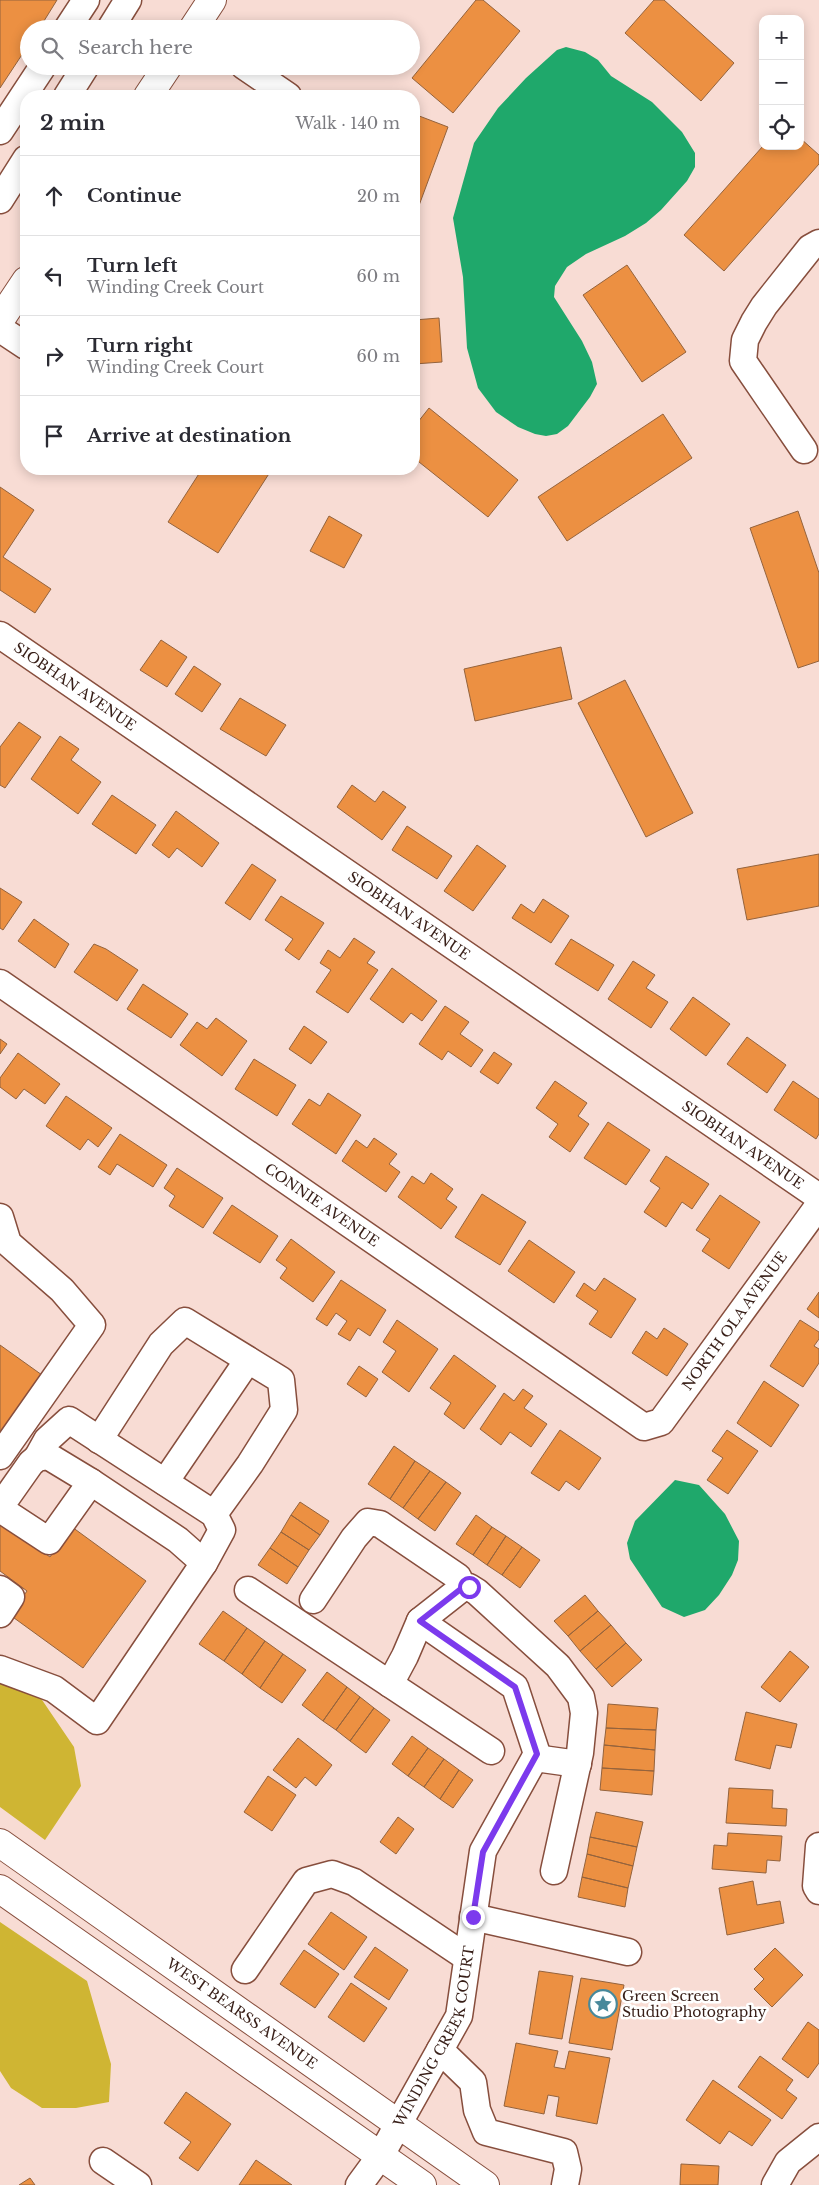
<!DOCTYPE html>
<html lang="en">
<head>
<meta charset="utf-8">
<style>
	body { margin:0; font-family:"Libre Baskerville",serif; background:#f7f7f7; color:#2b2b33 }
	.controls { position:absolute; right:15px; top:15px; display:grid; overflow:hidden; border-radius:10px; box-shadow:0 2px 12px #0003 }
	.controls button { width:45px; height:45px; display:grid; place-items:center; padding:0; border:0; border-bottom:1px solid #e1e1e2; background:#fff; color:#2b2b33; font:25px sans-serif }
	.stop { position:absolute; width:15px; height:15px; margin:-11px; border:4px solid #7c3aed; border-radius:50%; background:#fff }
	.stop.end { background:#7c3aed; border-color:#fff; box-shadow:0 1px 5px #0008 }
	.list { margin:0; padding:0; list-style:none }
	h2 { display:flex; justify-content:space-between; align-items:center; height:65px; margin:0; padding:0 20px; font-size:21px }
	h2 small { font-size:16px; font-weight:400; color:#7c7c81 }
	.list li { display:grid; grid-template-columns:32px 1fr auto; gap:15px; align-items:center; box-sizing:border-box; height:80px; padding:0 20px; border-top:1px solid #e1e1e2 }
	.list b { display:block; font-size:19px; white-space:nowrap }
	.list p { margin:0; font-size:16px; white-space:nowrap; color:#7c7c81 }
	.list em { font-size:16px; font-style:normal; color:#7c7c81 }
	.icon { flex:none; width:28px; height:28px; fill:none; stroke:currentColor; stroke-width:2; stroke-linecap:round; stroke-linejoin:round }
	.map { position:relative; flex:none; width:819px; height:2185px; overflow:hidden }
	.search { position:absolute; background:#fff; box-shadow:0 2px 12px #0003; left:20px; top:20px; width:400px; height:55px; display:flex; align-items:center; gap:12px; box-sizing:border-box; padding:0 18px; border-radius:28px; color:#7c7c81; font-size:19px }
	.panel { position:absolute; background:#fff; box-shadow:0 2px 12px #0003; left:20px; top:90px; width:400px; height:385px; border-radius:20px }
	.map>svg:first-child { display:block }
</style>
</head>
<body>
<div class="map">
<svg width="819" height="2185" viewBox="0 0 819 2185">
	<rect width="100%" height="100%" fill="#f8dcd4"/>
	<path fill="#cfb533" d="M 0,1681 L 38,1694 L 74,1747 L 81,1786 L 45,1840 L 0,1807 Z
		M 0,1922 L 87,1981 L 111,2064 L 109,2102 L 76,2108 L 42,2108 L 11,2088 L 0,2071 Z"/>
	<path fill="#1fa86b" d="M 566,47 L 585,52 L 598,60 L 611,76 L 652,102 L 682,132 L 695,153 L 695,167 L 687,181 L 661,210 L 646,223 L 625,236 L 586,254 L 567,267 L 555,286 L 554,297 L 582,341 L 592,362 L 597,384 L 590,397 L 568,426 L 557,434 L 546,436 L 535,434 L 518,427 L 496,412 L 478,388 L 467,348 L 463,277 L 453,218 L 474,143 L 498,108 L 526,78 L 557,50 Z
		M 675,1480 L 699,1485 L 725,1514 L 739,1541 L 738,1560 L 732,1575 L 719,1595 L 705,1610 L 684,1617 L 662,1607 L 630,1559 L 627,1543 L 635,1521 Z"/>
	<path fill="#ec9042" stroke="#94633d" d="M 0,0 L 57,0 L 39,29 L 29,29 L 29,44 L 0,88 Z
		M 476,0 L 483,0 L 520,31 L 453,113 L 412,78 Z
		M 654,0 L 664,0 L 734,63 L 701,101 L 625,33 Z
		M 414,114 L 448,127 L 414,219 Z
		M 800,138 L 819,155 L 819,164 L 724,271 L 684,235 L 763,146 L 800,146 Z
		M 627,265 L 686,352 L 642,382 L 583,295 Z
		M 439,318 L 442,362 L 414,364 L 414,320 Z
		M 429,408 L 518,480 L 488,517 L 414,458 L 414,427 Z
		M 663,414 L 692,458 L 567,541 L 538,497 Z
		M 202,469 L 272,469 L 218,553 L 168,522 Z
		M 0,487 L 34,510 L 3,557 L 51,589 L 35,613 L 0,590 Z
		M 798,511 L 819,573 L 819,661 L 798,668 L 750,528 Z
		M 329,516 L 362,535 L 344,568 L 310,551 Z
		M 161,640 L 187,657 L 167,687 L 140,670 Z
		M 561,647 L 572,699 L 475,721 L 464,669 Z
		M 194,666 L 221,684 L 202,712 L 175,694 Z
		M 625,680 L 693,813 L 646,837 L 578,703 Z
		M 240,698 L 286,725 L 266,756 L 220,729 Z
		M 19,722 L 41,737 L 5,788 L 0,785 L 0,747 Z
		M 60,736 L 79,749 L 71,760 L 101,782 L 78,814 L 31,779 Z
		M 352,785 L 375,802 L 383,791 L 406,807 L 382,840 L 337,807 Z
		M 112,795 L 156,825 L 136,854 L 92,824 Z
		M 176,811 L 219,843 L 202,867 L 177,848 L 169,858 L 152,845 Z
		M 407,826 L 452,856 L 437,879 L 392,850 Z
		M 477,845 L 506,866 L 473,911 L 444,891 Z
		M 819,854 L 819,906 L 747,920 L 737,869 Z
		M 252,864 L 276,880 L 250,920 L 225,903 Z
		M 0,888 L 22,902 L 3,930 L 0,928 Z
		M 281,896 L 324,923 L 299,960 L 285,950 L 293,939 L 265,920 Z
		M 543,899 L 569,916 L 551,943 L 512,918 L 521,904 L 534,913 Z
		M 34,919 L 69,944 L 55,968 L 18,941 Z
		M 354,938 L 375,952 L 367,963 L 378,970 L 348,1013 L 316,992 L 331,970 L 320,963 L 328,950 L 340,958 Z
		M 571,939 L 614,965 L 598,991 L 555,964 Z
		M 94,944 L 106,949 L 138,970 L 117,1001 L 74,972 Z
		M 633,961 L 655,975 L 646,988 L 668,1002 L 651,1028 L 608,999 Z
		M 392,968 L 437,1001 L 422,1021 L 411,1013 L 403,1023 L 370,999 Z
		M 143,984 L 188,1014 L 171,1038 L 127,1009 Z
		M 693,997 L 730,1024 L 706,1056 L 670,1029 Z
		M 445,1006 L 469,1022 L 460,1034 L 483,1050 L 471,1067 L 448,1051 L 442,1060 L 419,1044 Z
		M 216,1018 L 247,1041 L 222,1076 L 180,1045 L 197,1022 L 207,1029 Z
		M 304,1026 L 327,1042 L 311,1064 L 289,1049 Z
		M 747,1037 L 786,1065 L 767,1093 L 727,1064 Z
		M 0,1039 L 7,1044 L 0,1054 Z
		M 494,1052 L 512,1064 L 498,1084 L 480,1072 Z
		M 18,1053 L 60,1084 L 45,1104 L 24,1089 L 16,1099 L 0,1087 L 0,1078 Z
		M 254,1059 L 296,1085 L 277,1116 L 235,1089 Z
		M 555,1081 L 587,1103 L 578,1116 L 589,1124 L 570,1152 L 549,1137 L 558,1124 L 536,1108 Z
		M 793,1081 L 819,1099 L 819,1134 L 816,1139 L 774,1110 Z
		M 328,1093 L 361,1115 L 336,1154 L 292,1124 L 309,1099 L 320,1106 Z
		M 66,1096 L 112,1128 L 98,1147 L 88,1139 L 80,1150 L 46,1126 Z
		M 608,1122 L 650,1150 L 626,1185 L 584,1158 Z
		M 120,1134 L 167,1165 L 153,1187 L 117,1164 L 110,1175 L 98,1167 Z
		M 374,1138 L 397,1154 L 389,1164 L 400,1172 L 386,1192 L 342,1161 L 356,1140 L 367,1148 Z
		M 666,1156 L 709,1184 L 692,1209 L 682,1202 L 666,1227 L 644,1212 L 660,1188 L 650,1181 Z
		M 177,1168 L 223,1198 L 203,1228 L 169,1206 L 175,1196 L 164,1188 Z
		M 431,1173 L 453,1189 L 446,1199 L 457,1207 L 441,1229 L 398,1197 L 412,1176 L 424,1184 Z
		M 482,1194 L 526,1222 L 500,1265 L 455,1237 Z
		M 720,1195 L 760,1222 L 729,1269 L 702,1251 L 710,1239 L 696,1230 Z
		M 232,1205 L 278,1236 L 260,1263 L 213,1233 Z
		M 291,1239 L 335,1272 L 313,1302 L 280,1278 L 287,1268 L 276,1260 Z
		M 529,1240 L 575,1272 L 554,1303 L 508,1271 Z
		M 604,1278 L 636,1299 L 611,1338 L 589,1324 L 598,1311 L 576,1296 L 584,1283 L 595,1291 Z
		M 341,1280 L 386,1310 L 370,1336 L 358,1328 L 350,1341 L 338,1334 L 347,1321 L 336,1313 L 327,1326 L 316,1319 Z
		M 819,1292 L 819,1318 L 807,1309 Z
		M 397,1320 L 438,1349 L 409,1392 L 382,1372 L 396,1351 L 383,1342 Z
		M 800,1320 L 819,1332 L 819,1339 L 814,1346 L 819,1349 L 819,1363 L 803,1387 L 770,1366 Z
		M 664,1328 L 688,1344 L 667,1376 L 632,1353 L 646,1331 L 657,1339 Z
		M 0,1345 L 42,1375 L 0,1435 Z
		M 454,1355 L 496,1386 L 464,1429 L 444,1414 L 451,1403 L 430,1388 Z
		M 359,1366 L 378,1379 L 366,1397 L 347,1384 Z
		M 764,1381 L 799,1405 L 771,1447 L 737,1423 Z
		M 523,1389 L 533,1396 L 524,1408 L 547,1424 L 531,1447 L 510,1432 L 501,1445 L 480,1429 L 504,1393 L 514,1401 Z
		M 560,1430 L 601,1458 L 579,1490 L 566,1481 L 559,1491 L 531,1473 Z
		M 727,1430 L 758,1451 L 728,1494 L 707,1480 L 723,1458 L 712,1451 Z
		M 394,1446 L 415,1461 L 390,1499 L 368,1484 Z
		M 415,1461 L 430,1471 L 403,1508 L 390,1499 Z
		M 430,1471 L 446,1482 L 418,1519 L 403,1508 Z
		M 446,1482 L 461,1493 L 435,1531 L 418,1519 Z
		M 300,1502 L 329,1521 L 320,1535 L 291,1515 Z
		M 291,1515 L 320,1535 L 309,1550 L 281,1532 Z
		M 476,1515 L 492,1527 L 473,1555 L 456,1544 Z
		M 0,1522 L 50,1557 L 72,1527 L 146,1581 L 83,1668 L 10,1615 L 27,1591 L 0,1571 Z
		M 492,1527 L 506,1536 L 487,1565 L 473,1555 Z
		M 281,1532 L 309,1550 L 298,1567 L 270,1548 Z
		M 506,1536 L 522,1547 L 502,1575 L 487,1565 Z
		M 522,1547 L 540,1560 L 520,1588 L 502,1575 Z
		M 270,1548 L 298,1567 L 287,1584 L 258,1565 Z
		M 585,1595 L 598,1611 L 568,1636 L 554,1621 Z
		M 223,1611 L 247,1628 L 224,1661 L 199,1644 Z
		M 598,1611 L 611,1625 L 580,1651 L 568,1636 Z
		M 611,1625 L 626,1643 L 596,1669 L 580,1651 Z
		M 247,1628 L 265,1641 L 242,1674 L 224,1661 Z
		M 265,1641 L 283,1654 L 260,1688 L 242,1674 Z
		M 626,1643 L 642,1660 L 612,1687 L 596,1669 Z
		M 790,1651 L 809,1667 L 780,1702 L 761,1687 Z
		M 283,1654 L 306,1670 L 282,1703 L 260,1688 Z
		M 327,1672 L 347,1687 L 323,1721 L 302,1705 Z
		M 347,1687 L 360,1697 L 336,1730 L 323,1721 Z
		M 360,1697 L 374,1708 L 350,1741 L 336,1730 Z
		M 608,1704 L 658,1708 L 656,1730 L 606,1728 Z
		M 374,1708 L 390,1720 L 366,1753 L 350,1741 Z
		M 746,1712 L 797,1724 L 791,1748 L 776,1745 L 770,1769 L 735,1760 Z
		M 606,1728 L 656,1730 L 655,1750 L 604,1745 Z
		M 412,1736 L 428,1748 L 408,1776 L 392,1764 Z
		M 298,1738 L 332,1765 L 316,1786 L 305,1777 L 296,1788 L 273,1770 Z
		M 604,1745 L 655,1750 L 654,1771 L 602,1768 Z
		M 428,1748 L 444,1759 L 424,1787 L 408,1776 Z
		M 444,1759 L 459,1770 L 440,1799 L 424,1787 Z
		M 602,1768 L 654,1771 L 652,1795 L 600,1790 Z
		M 459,1770 L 473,1780 L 453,1808 L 440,1799 Z
		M 268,1776 L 296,1795 L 272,1831 L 244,1812 Z
		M 729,1788 L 773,1790 L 772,1808 L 787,1809 L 786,1826 L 726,1823 Z
		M 596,1812 L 643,1822 L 637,1847 L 590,1837 Z
		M 398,1817 L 414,1829 L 396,1854 L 380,1842 Z
		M 728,1833 L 782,1836 L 780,1861 L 767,1860 L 766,1873 L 712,1869 L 714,1845 L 727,1846 Z
		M 590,1837 L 637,1847 L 633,1866 L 587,1854 Z
		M 587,1854 L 633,1866 L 628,1888 L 582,1877 Z
		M 582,1877 L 628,1888 L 625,1907 L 578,1897 Z
		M 753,1881 L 757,1905 L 780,1901 L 784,1923 L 727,1935 L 719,1888 Z
		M 331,1912 L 367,1937 L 344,1970 L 308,1944 Z
		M 375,1947 L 408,1970 L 389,2000 L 354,1977 Z
		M 775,1948 L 803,1975 L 772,2007 L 754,1989 L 764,1979 L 754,1969 Z
		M 304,1950 L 339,1974 L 315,2008 L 280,1984 Z
		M 539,1971 L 573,1976 L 562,2039 L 529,2034 Z
		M 581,1978 L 624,1985 L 612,2050 L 569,2043 Z
		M 351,1983 L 387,2008 L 364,2042 L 328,2017 Z
		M 808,2022 L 819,2030 L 819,2063 L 808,2078 L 782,2059 Z
		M 516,2043 L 558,2051 L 554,2067 L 565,2069 L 569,2051 L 610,2058 L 597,2124 L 556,2116 L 559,2097 L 548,2095 L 544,2114 L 504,2106 Z
		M 760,2056 L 793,2080 L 786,2090 L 797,2098 L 782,2119 L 738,2087 Z
		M 713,2080 L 771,2120 L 752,2146 L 729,2131 L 720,2144 L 686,2120 Z
		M 186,2092 L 231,2124 L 198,2171 L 179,2158 L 191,2142 L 164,2123 Z
		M 256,2160 L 292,2185 L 239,2185 Z
		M 681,2164 L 719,2166 L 718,2185 L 680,2185 Z
		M 30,2178 L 35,2185 L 19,2185 Z"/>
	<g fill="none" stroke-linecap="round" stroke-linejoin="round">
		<defs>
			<g id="minor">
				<path d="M 67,29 L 86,0"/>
				<path d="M 110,29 L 128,0"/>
				<path d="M 244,66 L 288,96"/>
				<path d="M 67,96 L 86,66"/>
				<path d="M 0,131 L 43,66"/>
				<path d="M 0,200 L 26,159"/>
				<path d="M 0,329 L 26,346"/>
				<path d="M 804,450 L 743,361 L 745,340 L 754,322 L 764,306 L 810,248 L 819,243"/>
				<path id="s1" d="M 0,635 L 819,1197"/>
				<path id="s2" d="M 0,983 L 644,1427 L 661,1422 L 819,1205"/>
				<path d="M 0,1217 L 8,1243 L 62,1290 L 92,1325 L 0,1456"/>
				<path d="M 99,1440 L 161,1344 L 185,1321 L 281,1380 L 284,1410 L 250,1464 L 214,1514"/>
				<path d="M 37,1458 L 47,1440 L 69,1420 L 214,1514 L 222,1530 L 204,1563"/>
				<path d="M 165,1482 L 248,1360"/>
				<path d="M 0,1507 L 31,1463 L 37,1458 L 48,1456 L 91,1482 L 49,1541 L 0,1509"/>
				<path d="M 0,1589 L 11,1597 L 0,1614"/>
				<path d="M 248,1590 L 491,1751"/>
				<path d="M 313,1600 L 354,1538 L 368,1522 L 380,1524 L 458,1577 L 462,1588"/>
				<path d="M 0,1669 L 54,1689 L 97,1721 L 204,1563 L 178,1540 L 91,1482"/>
				<path d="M 390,1684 L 405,1656 L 420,1621 L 462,1588 L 469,1587 L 477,1592 L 558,1666 L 581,1697 L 584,1713 L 580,1753 L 554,1871"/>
				<path d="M 535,1758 L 578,1764"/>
				<path d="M 819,1846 L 816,1886 L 819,1891"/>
				<path d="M 473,1917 L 628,1952"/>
				<path d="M 245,1970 L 306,1881 L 332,1874 L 354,1882 L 466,1957"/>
				<path d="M 440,2050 L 473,2082 L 477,2110 L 486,2132 L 564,2152 L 568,2169 L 565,2185"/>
				<path d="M 103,2161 L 138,2185"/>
				<path id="s3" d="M 359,2185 L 381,2155 L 459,2016 L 483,1851 L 537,1754 L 515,1687 L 420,1621"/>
				<path d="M 775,2185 L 788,2162 L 819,2137"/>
			</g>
			<g id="major">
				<path d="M 193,29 L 212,0"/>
				<path d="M 148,96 L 168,66"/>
				<path d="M 0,320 L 26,281"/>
				<path id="s4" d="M 0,1843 L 485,2185"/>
				<path d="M 0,1889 L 422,2185"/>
			</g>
		</defs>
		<use href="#minor" stroke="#874e3d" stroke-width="29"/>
		<use href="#major" stroke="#874e3d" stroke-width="30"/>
		<use href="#minor" stroke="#fff" stroke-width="26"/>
		<use href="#major" stroke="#fff" stroke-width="28"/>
	</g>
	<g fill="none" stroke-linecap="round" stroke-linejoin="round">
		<path stroke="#7c3aed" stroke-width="6" d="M 469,1587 L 462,1588 L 420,1621 L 515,1687 L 537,1754 L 483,1852 L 473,1917"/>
	</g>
	<defs>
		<symbol id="sight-ring" viewBox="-11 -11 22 22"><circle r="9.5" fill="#fff" stroke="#48899b" stroke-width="1.5"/><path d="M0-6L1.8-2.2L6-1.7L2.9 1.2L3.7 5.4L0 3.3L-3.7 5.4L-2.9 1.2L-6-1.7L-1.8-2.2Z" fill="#48899b"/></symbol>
	</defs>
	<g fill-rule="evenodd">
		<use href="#sight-ring" x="587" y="1988" width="32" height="32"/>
	</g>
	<g text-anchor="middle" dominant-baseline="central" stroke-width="5" stroke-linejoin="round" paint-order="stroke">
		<g font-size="14" fill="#371e17" stroke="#fff">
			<text stroke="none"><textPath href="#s1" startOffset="91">SIOBHAN AVENUE</textPath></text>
			<text stroke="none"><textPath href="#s1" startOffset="496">SIOBHAN AVENUE</textPath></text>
			<text stroke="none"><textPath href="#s1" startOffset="901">SIOBHAN AVENUE</textPath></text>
			<text stroke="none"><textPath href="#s2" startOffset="391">CONNIE AVENUE</textPath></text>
			<text stroke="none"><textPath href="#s2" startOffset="925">NORTH OLA AVENUE</textPath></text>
			<text stroke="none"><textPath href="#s4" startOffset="296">WEST BEARSS AVENUE</textPath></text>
			<text stroke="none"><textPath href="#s3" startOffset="169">WINDING CREEK COURT</textPath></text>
		</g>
		<g font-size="14" fill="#371e17" stroke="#fff" text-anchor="start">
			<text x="622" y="1996">Green Screen<tspan x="622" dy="16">Studio Photography</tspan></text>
		</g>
	</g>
</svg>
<div class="controls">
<button>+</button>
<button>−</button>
<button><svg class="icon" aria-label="locate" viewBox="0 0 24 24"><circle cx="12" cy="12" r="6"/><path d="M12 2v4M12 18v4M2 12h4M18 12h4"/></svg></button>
</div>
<div class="stop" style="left:469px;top:1587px"></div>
<div class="stop end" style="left:473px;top:1917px"></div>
<div class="search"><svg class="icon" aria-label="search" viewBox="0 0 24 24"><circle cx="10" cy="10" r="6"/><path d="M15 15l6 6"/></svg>Search here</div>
<section class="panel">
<h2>2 min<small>Walk · 140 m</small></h2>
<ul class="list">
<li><svg class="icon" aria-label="ahead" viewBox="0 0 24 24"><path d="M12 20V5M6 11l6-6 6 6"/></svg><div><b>Continue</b></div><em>20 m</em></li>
<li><svg class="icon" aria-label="left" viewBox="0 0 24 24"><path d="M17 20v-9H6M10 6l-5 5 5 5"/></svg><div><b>Turn left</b><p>Winding Creek Court</p></div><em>60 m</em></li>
<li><svg class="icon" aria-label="right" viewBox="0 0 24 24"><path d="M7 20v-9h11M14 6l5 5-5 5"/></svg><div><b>Turn right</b><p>Winding Creek Court</p></div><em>60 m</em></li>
<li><svg class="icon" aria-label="arrive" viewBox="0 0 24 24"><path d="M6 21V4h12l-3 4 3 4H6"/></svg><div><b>Arrive at destination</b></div></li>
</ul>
</section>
</div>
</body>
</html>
